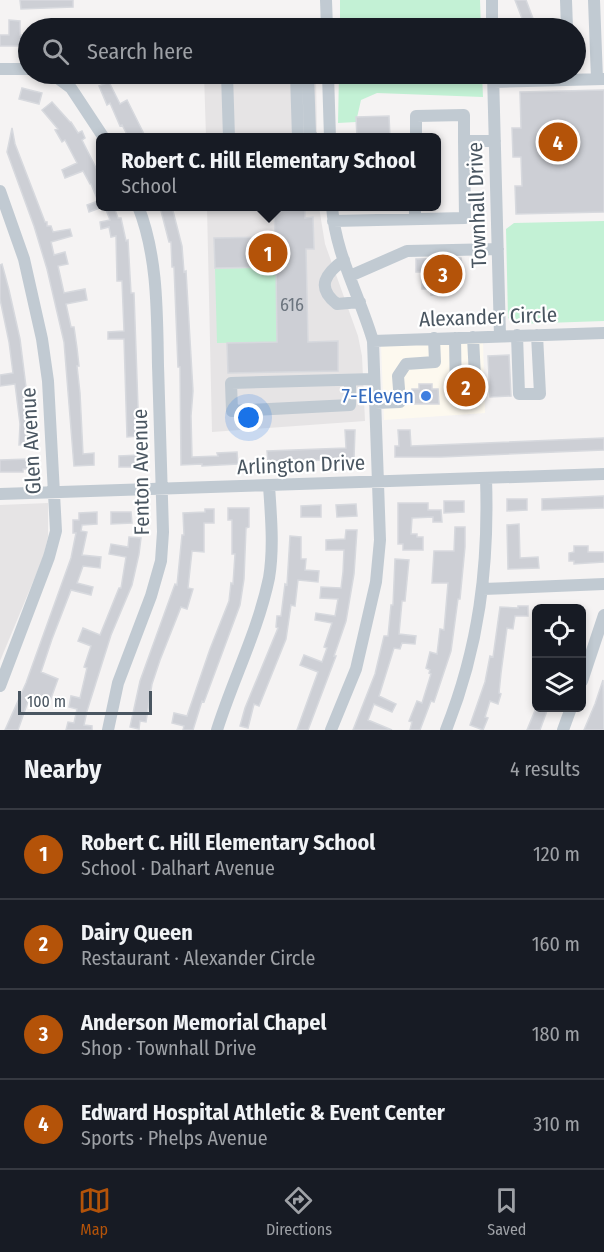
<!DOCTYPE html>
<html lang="en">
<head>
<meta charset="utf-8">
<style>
	body { margin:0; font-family:"Fira Sans Condensed",sans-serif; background:#20242c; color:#f1f3f6 }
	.controls { position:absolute; right:18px; bottom:18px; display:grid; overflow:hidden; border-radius:9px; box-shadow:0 3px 9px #0003 }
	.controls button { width:54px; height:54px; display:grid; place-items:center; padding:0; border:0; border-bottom:2px solid #363941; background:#171b24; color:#f1f3f6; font:30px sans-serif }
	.scale { position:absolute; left:18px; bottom:15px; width:134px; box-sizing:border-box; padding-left:6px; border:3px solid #4a5661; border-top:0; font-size:16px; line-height:21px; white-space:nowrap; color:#4a5661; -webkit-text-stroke:4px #fff; paint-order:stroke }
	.you { position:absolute; left:249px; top:418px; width:21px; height:21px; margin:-15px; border:4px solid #fff; border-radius:50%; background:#1a73e8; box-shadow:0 0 0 9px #1a73e833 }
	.badge { display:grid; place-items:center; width:39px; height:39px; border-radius:50%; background:#b45309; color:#fff; font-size:20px; font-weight:700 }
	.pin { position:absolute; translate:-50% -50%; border:3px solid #fff; box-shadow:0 2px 6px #0006 }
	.popup { position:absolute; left:96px; top:133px; width:345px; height:78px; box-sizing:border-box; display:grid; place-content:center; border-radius:9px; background:#171b24; filter:drop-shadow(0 2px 4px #0005); font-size:20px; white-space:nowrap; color:#9ea1a6 }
	.popup b { font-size:22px; color:#f1f3f6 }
	.popup::after { content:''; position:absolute; left:50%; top:100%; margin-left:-12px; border:12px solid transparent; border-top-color:#171b24 }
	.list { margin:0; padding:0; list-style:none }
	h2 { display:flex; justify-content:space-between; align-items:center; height:78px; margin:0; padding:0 24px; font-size:26px }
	h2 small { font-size:20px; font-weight:400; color:#9ea1a6 }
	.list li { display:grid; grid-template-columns:39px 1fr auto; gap:18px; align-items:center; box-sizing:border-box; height:90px; padding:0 24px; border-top:2px solid #363941 }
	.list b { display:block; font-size:22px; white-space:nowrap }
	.list p { margin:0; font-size:20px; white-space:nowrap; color:#9ea1a6 }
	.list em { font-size:20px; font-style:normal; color:#9ea1a6 }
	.icon { flex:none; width:33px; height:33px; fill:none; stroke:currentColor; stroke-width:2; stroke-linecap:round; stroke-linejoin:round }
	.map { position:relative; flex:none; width:604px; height:730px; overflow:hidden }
	.search { position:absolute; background:#171b24; box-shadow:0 3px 9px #0003; left:18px; right:18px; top:18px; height:66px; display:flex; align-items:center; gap:15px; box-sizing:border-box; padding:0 21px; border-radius:33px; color:#9ea1a6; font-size:22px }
	.sheet { height:438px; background:#171b24 }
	nav { display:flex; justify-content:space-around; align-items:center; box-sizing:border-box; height:84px; border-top:2px solid #363941; background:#171b24; font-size:16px; color:#9ea1a6 }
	nav a { display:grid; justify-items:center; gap:3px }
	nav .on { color:#b45309 }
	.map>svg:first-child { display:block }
</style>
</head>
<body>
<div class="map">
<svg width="604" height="730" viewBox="0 0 604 730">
	<rect width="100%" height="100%" fill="#f5f3f3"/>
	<path fill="#fdf9ef" d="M 483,342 L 485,413 L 384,420 L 381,346 Z"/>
	<path fill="#e6e4e5" d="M 204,74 L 316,74 L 317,137 L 206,137 Z
		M 207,207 L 319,207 L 325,244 L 358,336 L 362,356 L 365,421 L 212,432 Z
		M 48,503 L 48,537 L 43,558 L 0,661 L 0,505 Z"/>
	<path fill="#c3f1d5" d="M 340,0 L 480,0 L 481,28 L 340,28 Z
		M 339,74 L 482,74 L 483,97 L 377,93 L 361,100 L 356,122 L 338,123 Z
		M 604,221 L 604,321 L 516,324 L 508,318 L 506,229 L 514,223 Z
		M 276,267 L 277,342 L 217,343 L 215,269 Z"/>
	<path fill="#cdcfd5" stroke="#d7d9de" stroke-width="1.5" d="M 20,0 L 73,0 L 73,7 L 21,9 Z
		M 515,0 L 526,0 L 534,21 L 544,21 L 544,28 L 513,28 L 513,21 L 523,21 Z
		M 9,20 L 20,21 L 20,35 L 28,35 L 28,46 L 0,46 L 0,35 L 9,35 Z
		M 109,82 L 120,104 L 127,100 L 146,138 L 129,138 L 122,125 L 120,126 L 110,103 L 107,105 L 99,86 Z
		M 22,88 L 42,93 L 39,104 L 19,99 Z
		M 604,90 L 604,212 L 516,214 L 515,186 L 522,186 L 521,157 L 513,157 L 512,128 L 521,128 L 520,92 Z
		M 52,102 L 70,122 L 71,122 L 78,133 L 82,131 L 85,138 L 82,140 L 100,176 L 100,208 L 89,212 L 87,205 L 98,201 L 91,184 L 90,184 L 83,171 L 65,178 L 62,170 L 77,163 L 65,140 L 62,142 L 55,130 L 58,129 L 42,110 Z
		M 389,116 L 390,138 L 357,138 L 356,117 Z
		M 12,128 L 15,144 L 45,222 L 47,222 L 47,226 L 51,226 L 53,232 L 70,229 L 72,236 L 51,242 L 54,255 L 65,252 L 68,264 L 58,266 L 64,293 L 85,289 L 87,300 L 66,304 L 71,327 L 74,327 L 77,348 L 79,366 L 77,366 L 80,393 L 83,454 L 94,453 L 94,465 L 74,466 L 64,342 L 47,269 L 34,226 L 7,152 Z
		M 105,207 L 114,207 L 118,218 L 121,218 L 126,241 L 128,240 L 131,293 L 134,293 L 139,436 L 127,437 L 124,339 L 108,339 L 108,332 L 124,331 L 122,281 L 117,281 L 116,236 L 111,237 L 109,227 L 101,229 L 100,222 L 110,220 Z
		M 160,207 L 172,207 L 182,246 L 184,272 L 186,271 L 193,391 L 191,416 L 192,457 L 218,456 L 217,453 L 237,452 L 238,464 L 202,466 L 202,464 L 181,465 L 180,367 L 178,367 L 174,267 L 172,267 L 171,242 L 169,242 Z
		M 274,207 L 305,207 L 305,218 L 313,217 L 314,249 L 306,249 L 308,342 L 338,341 L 338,371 L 228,373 L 227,343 L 277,342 L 276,267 L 215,268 L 214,238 L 275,237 Z
		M 461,258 L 464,276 L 458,277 L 458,288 L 448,288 L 448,295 L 431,295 L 431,289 L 422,289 L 422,272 L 416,272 L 416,259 Z
		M 2,264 L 9,290 L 20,339 L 30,419 L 30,444 L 19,445 L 20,424 L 15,384 L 0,386 L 0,375 L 13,373 L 9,342 L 0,299 L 0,265 Z
		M 509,355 L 511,396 L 490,397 L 488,356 Z
		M 419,384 L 432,384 L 432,389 L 438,389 L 439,404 L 413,404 L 412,389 L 419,389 Z
		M 345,430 L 355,430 L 354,459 L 268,462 L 267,451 L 346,448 Z
		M 398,430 L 410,430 L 411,446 L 604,438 L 604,450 L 441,457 L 395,457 L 395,446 L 399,446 Z
		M 139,455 L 139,467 L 119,467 L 119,456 Z
		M 28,459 L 28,469 L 23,469 L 23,472 L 0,472 L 0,460 Z
		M 604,496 L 604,508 L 542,510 L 542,499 Z
		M 507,499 L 527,499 L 527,510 L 507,511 Z
		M 444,501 L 464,501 L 464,512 L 444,513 Z
		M 398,503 L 428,503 L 428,510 L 441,510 L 442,522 L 433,522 L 433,517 L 412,518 L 411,534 L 417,534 L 417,537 L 423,537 L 423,550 L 403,550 L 403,544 L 398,544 Z
		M 356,504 L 357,516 L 337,517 L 336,505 Z
		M 321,505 L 321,517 L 301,517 L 301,506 Z
		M 228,508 L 249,508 L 249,527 L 246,528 L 244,579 L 240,605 L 204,702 L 202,701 L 193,730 L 183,730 L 184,726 L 172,723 L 174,713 L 187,716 L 210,649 L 229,601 L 231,583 L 233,584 L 235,554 L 232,554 L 232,520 L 228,520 Z
		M 205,509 L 214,509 L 214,523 L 204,523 L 204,552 L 192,551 L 188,588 L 193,589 L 187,609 L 181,607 L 160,660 L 152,684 L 146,722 L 140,721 L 139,729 L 130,727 L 140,681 L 175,584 L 177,585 L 182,535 L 184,535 L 183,513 L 205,512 Z
		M 97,512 L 97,524 L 82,525 L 81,531 L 87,532 L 82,555 L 101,557 L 100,568 L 83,566 L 77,583 L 93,587 L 91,595 L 71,590 L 52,639 L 41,672 L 58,679 L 50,701 L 30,696 L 18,730 L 5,730 L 26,683 L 71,558 L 76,533 L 73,533 L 73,520 L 79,520 L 79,513 Z
		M 111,512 L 131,512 L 132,523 L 111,524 Z
		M 519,524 L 520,558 L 538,557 L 539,568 L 508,569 L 507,525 Z
		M 455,527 L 465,527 L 465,547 L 460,599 L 458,599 L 451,651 L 434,702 L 431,701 L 420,730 L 410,730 L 412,722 L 409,721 L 417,701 L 422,703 L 431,674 L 429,673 L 430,670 L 426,668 L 430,652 L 437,654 L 440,629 L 444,630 L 448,583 L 432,583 L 434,551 L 454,551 Z
		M 346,530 L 357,530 L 354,574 L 346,621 L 334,656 L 336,656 L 308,730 L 297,730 L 318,672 L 300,665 L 304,655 L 322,662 L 327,648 L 324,647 L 332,623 L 315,620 L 316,613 L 335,616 L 338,599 L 320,598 L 321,587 L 341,588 L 343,572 L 344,550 L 326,550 L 326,540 L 345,539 Z
		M 290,536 L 301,537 L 301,559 L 306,559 L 305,570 L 319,571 L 318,582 L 298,580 L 295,606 L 291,605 L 286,639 L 259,706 L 254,704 L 248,728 L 240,726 L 245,708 L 278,628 L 276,627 L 277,616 L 281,616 L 285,584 L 287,585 Z
		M 129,537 L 141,538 L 139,554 L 132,585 L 111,635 L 87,711 L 84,725 L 92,726 L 92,730 L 66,730 L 68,722 L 74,723 L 77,709 L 69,707 L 71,696 L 80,698 L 87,668 L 84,667 L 91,646 L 78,641 L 83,628 L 100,635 L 119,588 L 121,588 L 126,557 L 109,554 L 111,544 L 128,547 Z
		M 574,546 L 588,546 L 588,552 L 604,552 L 604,562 L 574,564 L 574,561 L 569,561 L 569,553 L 574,552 Z
		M 395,559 L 409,560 L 405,601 L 402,601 L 399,634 L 416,636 L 415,644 L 402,643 L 400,649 L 394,648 L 379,696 L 396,704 L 392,712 L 374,704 L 368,720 L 392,730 L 353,730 L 375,674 L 384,636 L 388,636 L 391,605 L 393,605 Z
		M 518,606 L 528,606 L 528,616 L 515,616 L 513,629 L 507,628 L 501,673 L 499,693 L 501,694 L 498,704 L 490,701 L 485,717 L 488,718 L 483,730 L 470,725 L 485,682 L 490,656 L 493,657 L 500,607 L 518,608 Z
		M 603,680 L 604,730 L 584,730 L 595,704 Z
		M 536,708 L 548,708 L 540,730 L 527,730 Z"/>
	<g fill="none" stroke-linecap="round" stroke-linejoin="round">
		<path stroke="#c1cad2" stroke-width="12" d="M 326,0 L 327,28
			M 492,0 L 492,28
			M 566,0 L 567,28
			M 594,0 L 597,79
			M 0,69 L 28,69
			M 52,74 L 71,88 L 104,138
			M 227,74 L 229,138
			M 296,74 L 298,138
			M 308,74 L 310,133 L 313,138
			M 328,74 L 330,138
			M 493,74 L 500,336
			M 494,82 L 604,79
			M 416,138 L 416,116 L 464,115 L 464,141 L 495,141
			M 0,191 L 24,259 L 42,339 L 48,381 L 56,531 L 49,557 L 0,686
			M 415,219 L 415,206
			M 333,221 L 465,218 L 464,141
			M 344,260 C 326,273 315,287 337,304 L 360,302
			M 350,276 L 407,251 L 498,249
			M 517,335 L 519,394 L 540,394 L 537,335
			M 455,338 L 456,397 L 476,397 L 473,337
			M 373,341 L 604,333
			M 350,380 L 350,405 L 232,411 L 231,383 L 374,379
			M 375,403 L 400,402 L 398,376 L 406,364 L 435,362 L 434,338
			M 0,494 L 604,474
			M 483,589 L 604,584
			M 582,681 L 604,615
			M 108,730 L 118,683 L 151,596 L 161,561 L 163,532 C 161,476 160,421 158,366 C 157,313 158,256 138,206
			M 217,730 C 233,679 258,631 269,578 C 274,548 271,516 269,486
			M 331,730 L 356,669 L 376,582 L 380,540 L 373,341 C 360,296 335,254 332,206
			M 446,730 C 479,647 489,567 486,478
			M 563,730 L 571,708"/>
	</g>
	<circle fill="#3f7fe0" stroke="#fff" stroke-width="2" cx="426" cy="396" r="6"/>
	<g text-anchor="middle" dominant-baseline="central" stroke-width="4.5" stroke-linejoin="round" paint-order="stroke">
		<g font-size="18" fill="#6b747e">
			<text x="292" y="305">616</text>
		</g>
		<g font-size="21" fill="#4a5661" stroke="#fff">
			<text transform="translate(477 205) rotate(-92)">Townhall Drive</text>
			<text transform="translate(488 317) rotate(-2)">Alexander Circle</text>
			<text transform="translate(31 441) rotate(-93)">Glen Avenue</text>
			<text transform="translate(301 465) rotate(-2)">Arlington Drive</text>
			<text transform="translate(141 472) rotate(-91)">Fenton Avenue</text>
		</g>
		<g font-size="21" fill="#366cbe" stroke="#fff" text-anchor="end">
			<text x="414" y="396">7-Eleven</text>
		</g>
	</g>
</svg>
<div class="controls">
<button><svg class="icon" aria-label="locate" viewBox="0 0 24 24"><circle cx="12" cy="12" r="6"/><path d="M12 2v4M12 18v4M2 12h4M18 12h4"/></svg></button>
<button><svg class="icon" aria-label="layers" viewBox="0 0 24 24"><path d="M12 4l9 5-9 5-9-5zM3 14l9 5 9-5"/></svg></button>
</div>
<div class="scale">100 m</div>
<div class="you"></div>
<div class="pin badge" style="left:268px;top:253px">1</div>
<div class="popup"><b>Robert C. Hill Elementary School</b>School</div>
<div class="pin badge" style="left:466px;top:387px">2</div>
<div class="pin badge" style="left:443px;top:274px">3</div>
<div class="pin badge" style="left:558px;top:142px">4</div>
<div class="search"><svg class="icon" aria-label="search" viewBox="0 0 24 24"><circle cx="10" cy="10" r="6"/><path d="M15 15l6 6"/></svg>Search here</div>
</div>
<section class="sheet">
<h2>Nearby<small>4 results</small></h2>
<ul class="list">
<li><span class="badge">1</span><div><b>Robert C. Hill Elementary School</b><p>School · Dalhart Avenue</p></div><em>120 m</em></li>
<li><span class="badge">2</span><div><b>Dairy Queen</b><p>Restaurant · Alexander Circle</p></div><em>160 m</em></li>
<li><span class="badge">3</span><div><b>Anderson Memorial Chapel</b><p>Shop · Townhall Drive</p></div><em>180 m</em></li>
<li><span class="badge">4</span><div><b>Edward Hospital Athletic &amp; Event Center</b><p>Sports · Phelps Avenue</p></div><em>310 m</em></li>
</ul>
</section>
<nav>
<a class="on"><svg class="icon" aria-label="map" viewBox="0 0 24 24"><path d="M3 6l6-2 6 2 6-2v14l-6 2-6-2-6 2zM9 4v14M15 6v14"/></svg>Map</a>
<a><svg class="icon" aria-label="directions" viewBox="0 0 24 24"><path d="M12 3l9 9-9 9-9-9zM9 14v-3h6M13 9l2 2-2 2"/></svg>Directions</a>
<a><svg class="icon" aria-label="saved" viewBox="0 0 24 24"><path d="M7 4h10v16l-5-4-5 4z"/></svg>Saved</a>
</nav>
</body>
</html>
